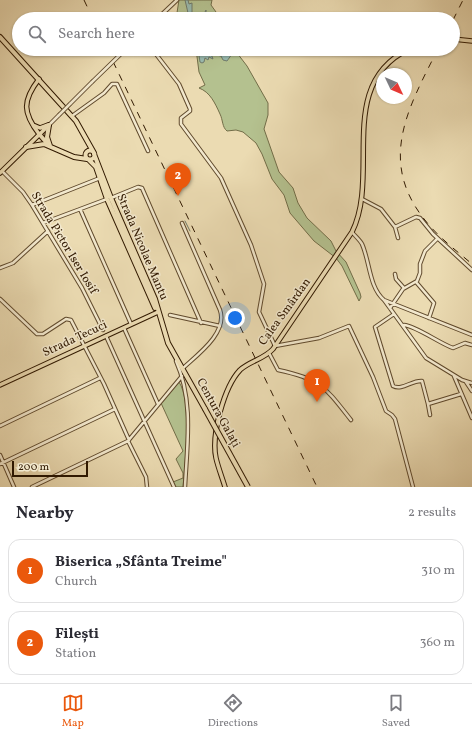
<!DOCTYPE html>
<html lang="en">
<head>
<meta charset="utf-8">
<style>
	body { margin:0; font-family:Vollkorn,serif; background:#f2f2f3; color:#2b2b33 }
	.compass { position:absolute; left:376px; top:68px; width:36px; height:36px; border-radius:50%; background:#fff; box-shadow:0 1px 3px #0004; rotate:134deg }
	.scale { position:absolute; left:12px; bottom:10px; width:76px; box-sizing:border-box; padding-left:4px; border:2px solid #311901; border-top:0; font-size:11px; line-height:14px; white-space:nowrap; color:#311901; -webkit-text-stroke:3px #f2e8cd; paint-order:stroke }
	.you { position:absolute; left:235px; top:318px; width:14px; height:14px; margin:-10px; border:3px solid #fff; border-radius:50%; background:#1a73e8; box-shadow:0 0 0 6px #1a73e833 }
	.badge { display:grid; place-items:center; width:26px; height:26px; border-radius:50%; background:#ea580c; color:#fff; font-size:13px; font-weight:700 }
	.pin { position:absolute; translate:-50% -33px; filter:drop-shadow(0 1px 2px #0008) }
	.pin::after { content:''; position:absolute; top:21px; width:14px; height:12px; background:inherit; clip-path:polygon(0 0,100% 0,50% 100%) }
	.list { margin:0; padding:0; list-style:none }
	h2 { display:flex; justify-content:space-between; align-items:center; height:52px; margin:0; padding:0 16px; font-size:17px }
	h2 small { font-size:13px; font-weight:400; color:#7c7c81 }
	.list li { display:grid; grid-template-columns:26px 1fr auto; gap:12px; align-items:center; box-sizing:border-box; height:64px; margin:0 8px 8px; padding:0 8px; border:1px solid #e1e1e2; border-radius:12px }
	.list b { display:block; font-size:15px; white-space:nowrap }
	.list p { margin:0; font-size:13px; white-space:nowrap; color:#7c7c81 }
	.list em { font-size:13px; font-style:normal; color:#7c7c81 }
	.icon { flex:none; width:22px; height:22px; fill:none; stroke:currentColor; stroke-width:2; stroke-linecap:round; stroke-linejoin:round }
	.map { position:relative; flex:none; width:472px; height:487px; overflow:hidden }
	.search { position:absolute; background:#fff; box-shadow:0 1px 3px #0004; left:12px; right:12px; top:12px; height:44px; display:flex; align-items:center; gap:10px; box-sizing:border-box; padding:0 14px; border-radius:22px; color:#7c7c81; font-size:15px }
	.sheet { height:196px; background:#fff }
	nav { display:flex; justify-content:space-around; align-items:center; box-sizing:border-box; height:56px; border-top:1px solid #e1e1e2; background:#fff; font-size:11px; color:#7c7c81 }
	nav a { display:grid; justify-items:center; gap:2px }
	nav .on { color:#ea580c }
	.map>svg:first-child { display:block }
</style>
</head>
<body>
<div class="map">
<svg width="472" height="487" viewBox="0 0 472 487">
	<rect width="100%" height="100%" fill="#ebdbb2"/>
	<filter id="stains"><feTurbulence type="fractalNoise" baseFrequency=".005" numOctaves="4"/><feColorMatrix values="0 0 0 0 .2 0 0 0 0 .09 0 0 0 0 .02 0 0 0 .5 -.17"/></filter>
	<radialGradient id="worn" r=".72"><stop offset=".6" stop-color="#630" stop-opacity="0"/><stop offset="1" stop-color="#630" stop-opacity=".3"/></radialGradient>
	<path fill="#b4c18f" stroke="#726d48" d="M 179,0 L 212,0 L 211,5 L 221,19 L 176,19 Z
		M 196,49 L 234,49 L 247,66 L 268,103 L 268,115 L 264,129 L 279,172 L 293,188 L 298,203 L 307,218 L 331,241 L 336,251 L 346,262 L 360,293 L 361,297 L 359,301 L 342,266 L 336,258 L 314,241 L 290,213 L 284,195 L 272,179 L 262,154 L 256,143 L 243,132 L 236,130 L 227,131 C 222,127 223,120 220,114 C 215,103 210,92 199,88 L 205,85 L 199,72 Z
		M 179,382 C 192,401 185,463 183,487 L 175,487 L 173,482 L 183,478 L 183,473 L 176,459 L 183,451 L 161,403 Z"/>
	<path fill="#99bbb1" stroke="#6f7a6b" d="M 185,0 L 188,0 L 189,4 L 192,3 L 192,13 L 202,18 L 206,10 L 206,16 L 212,16 L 213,18 L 185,19 L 188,13 Z
		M 198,49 L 215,49 L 221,54 L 226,49 L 227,51 L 231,49 L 237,54 L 232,54 L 227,61 L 223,60 L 221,56 L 211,54 L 213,59 L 209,57 L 208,60 L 205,58 L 204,62 L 202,63 L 200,62 Z"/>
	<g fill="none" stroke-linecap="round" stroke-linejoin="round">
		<path stroke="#6f7a6b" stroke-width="1" d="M 185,221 L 190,231"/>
		<defs>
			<path id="minor" d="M 157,19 L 177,0
				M 152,49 L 179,84 L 190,109 L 190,111 L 181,118 L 181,124 L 221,178 L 251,245 L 264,284 L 259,312 L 275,346 L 319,338 L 349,326 L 373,377 L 386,411 L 392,415 L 395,419 L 413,487
				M 70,104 L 92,82
				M 72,116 L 104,93 L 112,84 L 117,84 L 148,151
				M 49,125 L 59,115
				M 2,171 L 23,192 L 32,205 L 82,288 L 103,330
				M 111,198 L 138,187 L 142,188 L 201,323
				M 362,199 L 381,209 L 395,227 L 416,217 L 420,218 L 433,234 L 472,270
				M 32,205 L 100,178
				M 80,209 L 131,324
				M 43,223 L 107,199
				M 182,223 L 220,310 C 228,333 197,355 182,369
				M 395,227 L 398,238
				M 352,232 C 355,236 360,240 362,244 C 370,262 369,287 384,300 L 472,335
				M 0,268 L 13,263 L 48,231
				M 395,274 L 396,279 L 404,288
				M 416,282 L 434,303 L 429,318
				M 0,299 L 37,334 L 43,334 L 66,319 L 71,320 L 104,384 L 129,440
				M 384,300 L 426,358 L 462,380 L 472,383
				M 390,308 L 403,289 L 417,281 L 420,273 L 420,264 L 425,251 L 437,239
				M 394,314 L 375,327 L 393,386 C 402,391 412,380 422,381 L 428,404 L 461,394
				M 170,315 L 220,326
				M 404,325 C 416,326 439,343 453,348 L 465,343 L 472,345
				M 124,328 L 158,404
				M 106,336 L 174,487
				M 269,353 L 278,370 C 321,379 325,387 351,420
				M 176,361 C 194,401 187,445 185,487
				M 454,376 L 472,418
				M 466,382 L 472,391
				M 428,404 L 430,415
				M 0,426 L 100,378
				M 128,441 L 146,477 L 147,487
				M 0,455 L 14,487
				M 0,464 L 115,409
				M 32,487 L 128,441 L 182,376"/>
			<path id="major" d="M 453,39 L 472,41
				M 39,79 C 22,101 23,113 39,134
				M 33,125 L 40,128 L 48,125
				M 0,173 L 49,125
				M 0,385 L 158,312
				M 225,487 C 222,477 218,467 216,458 C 211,435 224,387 240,370 C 250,361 264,359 273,349 L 352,232 C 381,174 335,85 409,49"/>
			<path id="highway" d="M 0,37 L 76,121 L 94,153
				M 49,125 L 47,137 L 50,146
				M 39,134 L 47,143
				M 26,147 L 44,144 L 74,157 L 87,159
				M85.5 155a4.5 4.5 0 1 1 9 0a4.5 4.5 0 1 1-9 0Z
				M 94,154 L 111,198 L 155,299 L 168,343 L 205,409
				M 89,160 L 96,167 L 107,199 L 155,308"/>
		</defs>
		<use href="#minor" stroke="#604a2d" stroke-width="4.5"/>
		<use href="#major" stroke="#311901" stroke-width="5.5"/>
		<use href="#highway" stroke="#311901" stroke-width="6"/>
		<use href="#minor" stroke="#f2e8cd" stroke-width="2.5"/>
		<use href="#major" stroke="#ebdbb2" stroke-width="3.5"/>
		<use href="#highway" stroke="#ebdbb2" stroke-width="4"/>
		<path stroke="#311901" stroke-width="1" stroke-dasharray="7 7" stroke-linecap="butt" d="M 84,0 L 93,19
			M 453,20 L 463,0
			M 107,49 L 317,487
			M 438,49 C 407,110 376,164 429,225 C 442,240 458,252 472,264"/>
		<defs>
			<path id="minor-bridge" d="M 92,82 L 126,49
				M 59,115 L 70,104"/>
			<path id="highway-bridge" d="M 205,409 L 248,487"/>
		</defs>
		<use href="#minor-bridge" stroke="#604a2d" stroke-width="4.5" stroke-linecap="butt"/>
		<use href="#highway-bridge" stroke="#311901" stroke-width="6" stroke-linecap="butt"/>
		<use href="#minor-bridge" stroke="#f2e8cd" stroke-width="2.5"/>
		<use href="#highway-bridge" stroke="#ebdbb2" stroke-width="4"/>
	</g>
	<g text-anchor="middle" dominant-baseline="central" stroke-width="3" stroke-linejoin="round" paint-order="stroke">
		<g font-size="12" fill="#311901" stroke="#f2e8cd">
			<text transform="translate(64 243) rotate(59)">Strada Pictor Iser Iosif</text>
			<text transform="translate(142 247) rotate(67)">Strada Nicolae Mantu</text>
			<text transform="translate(285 312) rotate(-54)">Calea Smârdan</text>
			<text transform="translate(75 339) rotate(-25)">Strada Tecuci</text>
			<text transform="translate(218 413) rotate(61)">Centura Galați</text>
		</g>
	</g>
	<rect width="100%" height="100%" filter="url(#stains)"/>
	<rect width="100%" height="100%" fill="url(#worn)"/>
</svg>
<svg class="compass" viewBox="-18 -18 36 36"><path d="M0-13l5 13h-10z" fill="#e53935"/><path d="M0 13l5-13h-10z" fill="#7c7c81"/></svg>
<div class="scale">200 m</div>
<div class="you"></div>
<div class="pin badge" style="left:317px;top:402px">1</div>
<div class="pin badge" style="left:178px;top:196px">2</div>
<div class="search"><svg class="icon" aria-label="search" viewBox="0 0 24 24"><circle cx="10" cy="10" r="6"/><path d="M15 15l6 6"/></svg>Search here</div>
</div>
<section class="sheet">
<h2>Nearby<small>2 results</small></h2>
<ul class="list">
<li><span class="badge">1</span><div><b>Biserica „Sfânta Treime&quot;</b><p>Church</p></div><em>310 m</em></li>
<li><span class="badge">2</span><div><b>Filești</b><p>Station</p></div><em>360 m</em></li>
</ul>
</section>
<nav>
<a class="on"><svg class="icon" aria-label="map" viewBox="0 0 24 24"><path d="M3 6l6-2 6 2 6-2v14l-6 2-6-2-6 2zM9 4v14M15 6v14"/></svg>Map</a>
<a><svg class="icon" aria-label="directions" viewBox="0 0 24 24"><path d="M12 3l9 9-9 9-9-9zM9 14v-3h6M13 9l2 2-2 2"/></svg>Directions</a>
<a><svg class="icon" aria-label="saved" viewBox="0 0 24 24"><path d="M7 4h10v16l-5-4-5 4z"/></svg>Saved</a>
</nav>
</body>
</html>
